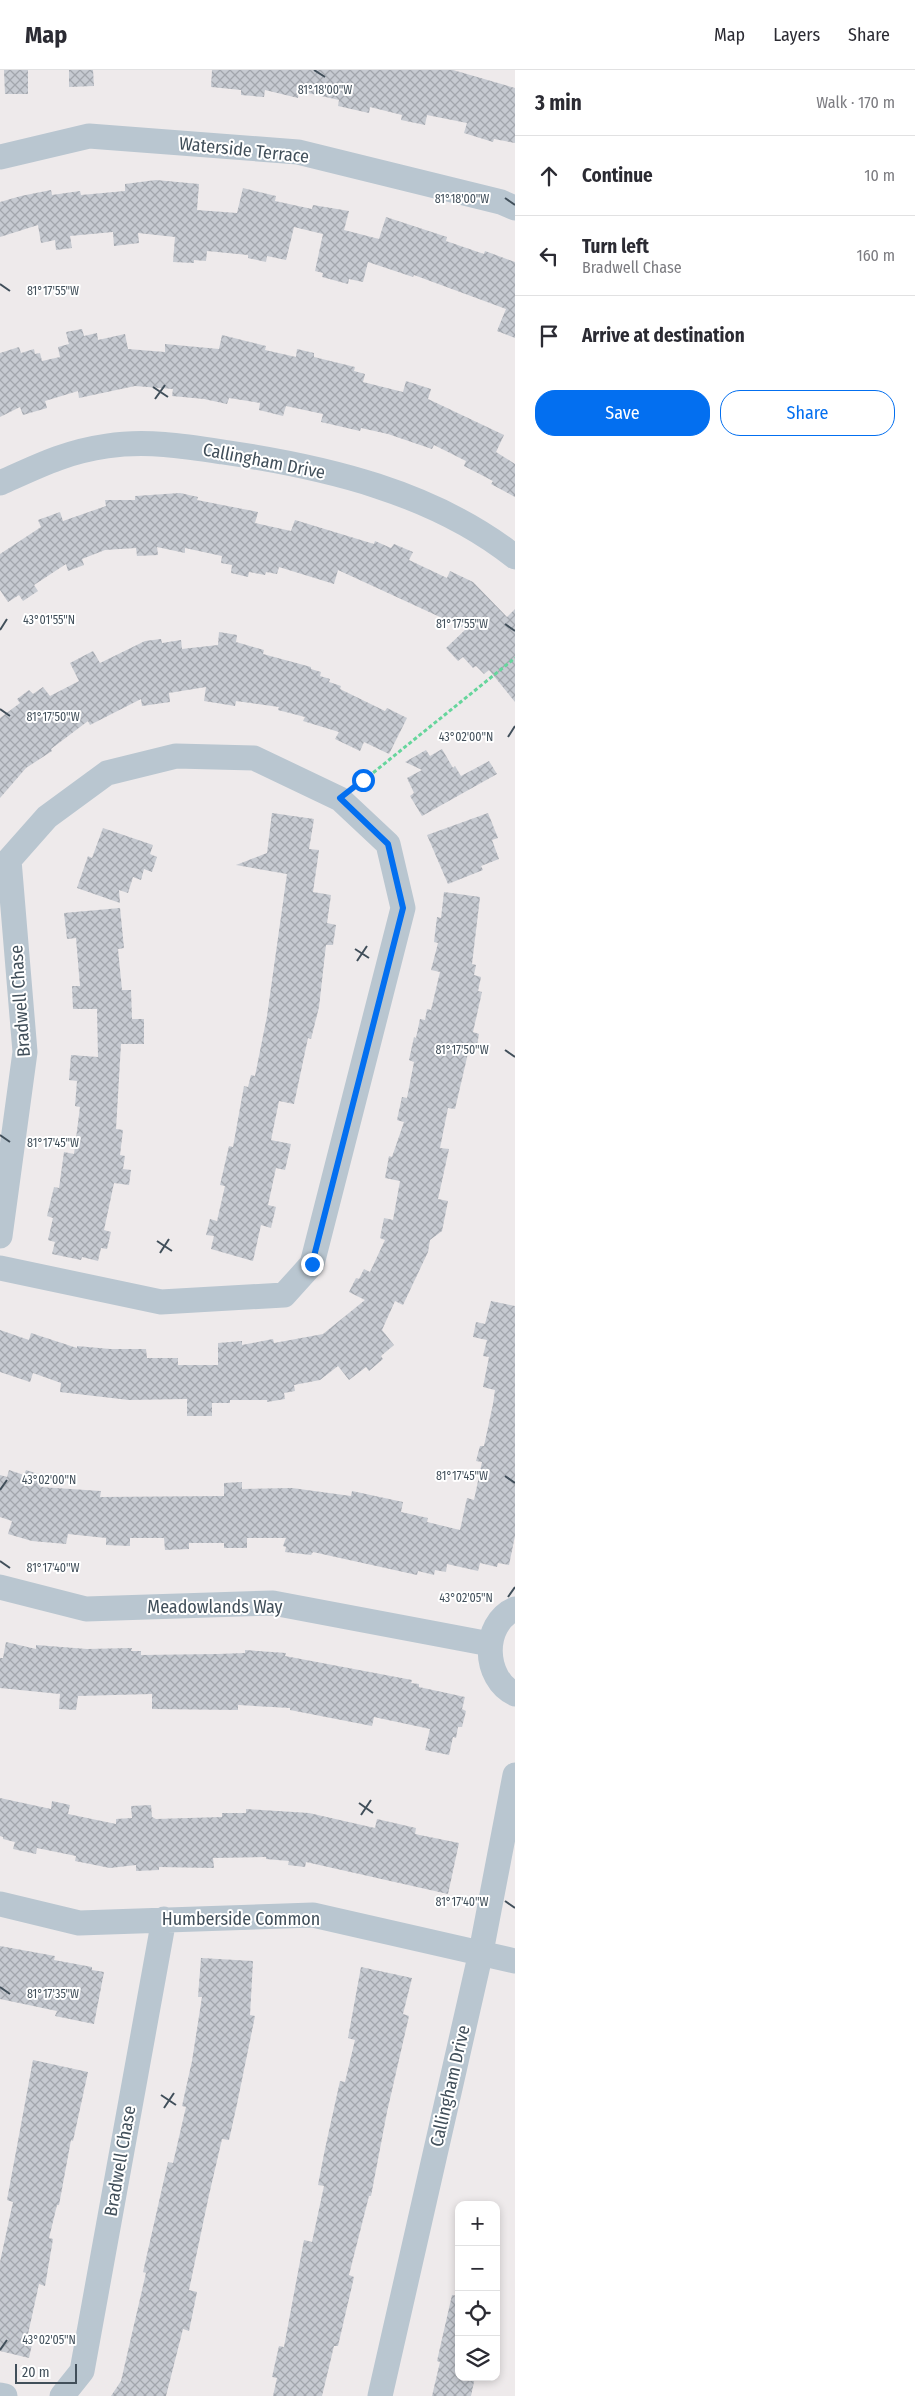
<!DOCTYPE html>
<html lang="en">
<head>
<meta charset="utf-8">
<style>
	body { margin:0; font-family:"Fira Sans Condensed",sans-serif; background:#f7f7f7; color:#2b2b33 }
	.controls { position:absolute; right:15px; bottom:15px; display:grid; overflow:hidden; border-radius:10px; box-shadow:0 2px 8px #0003 }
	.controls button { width:45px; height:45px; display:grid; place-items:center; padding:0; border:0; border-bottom:1px solid #e1e1e2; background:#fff; color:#2b2b33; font:25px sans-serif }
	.scale { position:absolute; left:15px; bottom:12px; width:62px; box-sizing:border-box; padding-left:5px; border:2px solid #414f5a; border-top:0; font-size:14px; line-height:18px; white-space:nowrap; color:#414f5a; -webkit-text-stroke:4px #fff; paint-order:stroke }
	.stop { position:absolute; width:15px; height:15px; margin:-11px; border:4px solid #036ff0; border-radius:50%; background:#fff }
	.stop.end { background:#036ff0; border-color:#fff; box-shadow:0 1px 5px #0008 }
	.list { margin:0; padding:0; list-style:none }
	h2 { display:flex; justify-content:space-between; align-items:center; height:65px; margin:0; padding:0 20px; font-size:21px }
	h2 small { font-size:16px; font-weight:400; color:#7c7c81 }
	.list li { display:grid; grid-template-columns:32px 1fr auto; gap:15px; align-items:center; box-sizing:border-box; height:80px; padding:0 20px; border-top:1px solid #e1e1e2 }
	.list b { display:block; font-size:19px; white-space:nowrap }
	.list p { margin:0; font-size:16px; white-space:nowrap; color:#7c7c81 }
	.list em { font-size:16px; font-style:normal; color:#7c7c81 }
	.actions { display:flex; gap:10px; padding:15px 20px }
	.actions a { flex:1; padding:11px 0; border:1px solid #036ff0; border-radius:20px; text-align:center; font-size:18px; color:#036ff0 }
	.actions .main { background:#036ff0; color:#fff }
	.icon { flex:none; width:28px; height:28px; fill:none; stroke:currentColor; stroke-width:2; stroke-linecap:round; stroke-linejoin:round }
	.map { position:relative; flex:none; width:515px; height:2326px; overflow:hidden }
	header { display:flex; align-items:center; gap:30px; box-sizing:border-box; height:70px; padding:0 25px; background:#fff; border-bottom:1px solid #e1e1e2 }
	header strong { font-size:24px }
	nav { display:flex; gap:28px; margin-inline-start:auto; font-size:18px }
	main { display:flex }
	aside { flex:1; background:#fff }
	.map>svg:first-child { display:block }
</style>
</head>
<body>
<header>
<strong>Map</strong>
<nav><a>Map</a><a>Layers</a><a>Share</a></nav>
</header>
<main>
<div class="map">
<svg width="515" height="2326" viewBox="0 0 515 2326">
	<defs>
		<pattern id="building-cross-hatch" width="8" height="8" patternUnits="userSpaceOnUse" patternTransform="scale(1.25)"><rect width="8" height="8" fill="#c6cad1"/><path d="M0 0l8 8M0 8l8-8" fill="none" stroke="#a2a6ad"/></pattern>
	</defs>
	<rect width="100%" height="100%" fill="#eeeaeb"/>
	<path fill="url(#building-cross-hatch)" d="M 4,0 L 28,0 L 28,24 L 5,24 Z
		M 69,0 L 93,0 L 94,16 L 69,17 Z
		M 212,0 L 453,0 L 515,18 L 515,73 L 494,69 L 493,72 L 464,63 L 467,53 L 427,45 L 425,55 L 401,50 L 402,45 L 370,37 L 369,43 L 338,36 L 339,30 L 299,21 L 298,28 L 265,20 L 264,27 L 241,25 L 241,20 L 211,17 Z
		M 156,110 L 199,114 L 197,140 L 237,143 L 243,118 L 276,126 L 275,131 L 312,139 L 313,135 L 349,141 L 344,160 L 379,169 L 386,147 L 447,167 L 446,171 L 484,184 L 485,181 L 515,192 L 515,268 L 497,261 L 506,239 L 414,205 L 413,207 L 368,192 L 363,212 L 349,209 L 348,214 L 322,207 L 323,203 L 315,201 L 323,164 L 294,157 L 286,190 L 267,186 L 266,192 L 248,188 L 248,185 L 207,181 L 206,191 L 194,190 L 194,193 L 173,192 L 175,167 L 138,163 L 139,173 L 114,176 L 113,162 L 70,166 L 72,178 L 56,180 L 55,170 L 41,173 L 38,155 L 0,167 L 0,132 L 21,126 L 51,120 L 52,125 L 80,121 L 81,125 L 125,121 L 125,114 Z
		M 82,259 L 84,266 L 97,263 L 98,270 L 125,264 L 128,279 L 165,282 L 165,274 L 219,279 L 222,265 L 266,276 L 265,280 L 296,287 L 297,279 L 314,283 L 314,287 L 355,297 L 354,301 L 365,304 L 363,312 L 403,322 L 406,311 L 431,319 L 428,329 L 504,365 L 496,382 L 515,394 L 515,427 L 491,414 L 493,411 L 464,396 L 466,391 L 434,375 L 432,379 L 388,364 L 361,358 L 360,361 L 321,352 L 323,344 L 286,336 L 283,346 L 259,340 L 260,333 L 229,328 L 227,334 L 204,329 L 172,326 L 173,319 L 135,316 L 79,328 L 78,321 L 45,331 L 47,338 L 23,345 L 20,337 L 0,347 L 0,283 L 19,277 L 21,283 L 34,279 L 35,284 L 40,283 L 42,291 L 60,287 L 58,277 L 69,274 L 66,262 Z
		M 180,423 L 198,427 L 197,430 L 258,442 L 255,453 L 291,461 L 295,450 L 374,474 L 375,471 L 391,478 L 394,474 L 413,482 L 409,490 L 447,508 L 450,501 L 473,512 L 507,547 L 515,539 L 515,632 L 489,600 L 484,604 L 476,596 L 473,598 L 463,587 L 458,591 L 446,578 L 466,559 L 338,500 L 334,514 L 279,497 L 277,504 L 266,502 L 265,505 L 249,502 L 248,507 L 231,503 L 232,495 L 221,493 L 222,486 L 185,478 L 185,483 L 157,477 L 158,485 L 137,486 L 136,478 L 105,480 L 82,489 L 84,495 L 68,501 L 66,494 L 34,515 L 38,521 L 23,531 L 19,525 L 8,532 L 0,520 L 0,484 L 41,457 L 38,450 L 60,442 L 63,451 L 106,436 L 105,430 L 135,430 L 135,426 Z
		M 219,562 L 237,565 L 236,572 L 264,580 L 263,584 L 311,597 L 311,599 L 321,602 L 320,606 L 330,609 L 329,612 L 341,616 L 340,619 L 385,641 L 387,638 L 407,648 L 389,684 L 364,672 L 360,681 L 335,669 L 339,662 L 303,651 L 305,647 L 278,640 L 279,637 L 236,631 L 235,636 L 204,631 L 206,617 L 169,623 L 170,632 L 142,636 L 141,629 L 90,655 L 88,651 L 51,679 L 52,681 L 26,698 L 0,728 L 0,648 L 20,633 L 17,629 L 29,620 L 33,624 L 43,617 L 50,626 L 79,611 L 70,593 L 93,581 L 100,593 L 145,571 L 161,569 L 162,573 L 181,570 L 182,579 L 218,575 Z
		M 442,679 L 453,698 L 455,696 L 461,706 L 489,691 L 497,704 L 422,746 L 410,726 L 414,723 L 407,708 L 422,700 L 405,692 L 426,680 L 430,686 Z
		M 272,743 L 314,749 L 309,779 L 319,780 L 313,822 L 331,825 L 327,853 L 336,855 L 333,875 L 326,875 L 319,937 L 311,969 L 308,968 L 294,1034 L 279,1031 L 271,1070 L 291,1074 L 285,1100 L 276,1098 L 268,1135 L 276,1137 L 271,1158 L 261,1155 L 253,1191 L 211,1179 L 214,1166 L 206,1165 L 210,1149 L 217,1151 L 225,1116 L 220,1115 L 229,1076 L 233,1077 L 244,1016 L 248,1017 L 251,1005 L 255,1006 L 267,946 L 287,804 L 236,795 L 267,783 Z
		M 488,743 L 498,768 L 492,770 L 499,789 L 481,796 L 483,800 L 448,814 L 427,765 Z
		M 103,758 L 153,775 L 150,784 L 157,787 L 152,802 L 144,799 L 141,810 L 133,807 L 128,823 L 119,820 L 120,833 L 77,818 L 88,786 L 92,788 Z
		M 444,822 L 480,827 L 472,894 L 476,895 L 474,905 L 481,907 L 478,921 L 482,922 L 473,962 L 479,964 L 476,981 L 469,979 L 455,1039 L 448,1038 L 440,1078 L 449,1079 L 438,1129 L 448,1131 L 442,1161 L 430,1170 L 428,1182 L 403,1235 L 395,1231 L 382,1260 L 394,1275 L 381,1286 L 383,1289 L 369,1301 L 366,1297 L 349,1310 L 338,1296 L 320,1310 L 294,1315 L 295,1321 L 284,1323 L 285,1329 L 267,1332 L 267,1330 L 230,1330 L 230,1333 L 212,1333 L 212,1346 L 187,1346 L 187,1329 L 129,1330 L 60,1322 L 61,1313 L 33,1303 L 30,1312 L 0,1302 L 0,1260 L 29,1270 L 31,1263 L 77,1278 L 77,1276 L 110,1279 L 146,1279 L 147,1288 L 178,1288 L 178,1295 L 218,1295 L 218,1273 L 242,1271 L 242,1275 L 273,1269 L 274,1273 L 323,1264 L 365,1230 L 349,1222 L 356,1208 L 359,1209 L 364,1199 L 370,1202 L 385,1170 L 380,1168 L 384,1148 L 393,1150 L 400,1111 L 385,1108 L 389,1086 L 392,1087 L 404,1052 L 397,1050 L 402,1027 L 407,1028 L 414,992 L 409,990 L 414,967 L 416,968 L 420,949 L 425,950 L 427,939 L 431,940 L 440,902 L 431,900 L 438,873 L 434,872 L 437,847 L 441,848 Z
		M 120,838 L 124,878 L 118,879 L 122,920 L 131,920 L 132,949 L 144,949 L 144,974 L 121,974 L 116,1059 L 123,1060 L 120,1085 L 125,1086 L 123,1099 L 131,1100 L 129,1115 L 114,1113 L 104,1160 L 111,1162 L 107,1179 L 101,1178 L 98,1191 L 82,1187 L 81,1190 L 52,1184 L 55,1172 L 48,1170 L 53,1148 L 47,1146 L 54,1117 L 59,1118 L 64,1082 L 74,1084 L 80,1037 L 75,1036 L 77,1011 L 69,1010 L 71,985 L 98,987 L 97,939 L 73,939 L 72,916 L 80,916 L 76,868 L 67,869 L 64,843 Z
		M 491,1231 L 515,1236 L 515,1466 L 509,1495 L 498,1493 L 497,1497 L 480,1493 L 478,1501 L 447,1494 L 446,1502 L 435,1500 L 434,1505 L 418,1501 L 417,1505 L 313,1482 L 311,1485 L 285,1482 L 286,1477 L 283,1476 L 286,1468 L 247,1468 L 247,1478 L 224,1478 L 224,1473 L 189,1473 L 189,1479 L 165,1480 L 164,1468 L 130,1468 L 130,1476 L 106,1475 L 106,1468 L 68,1464 L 66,1474 L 32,1471 L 8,1464 L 12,1451 L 0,1447 L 0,1405 L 7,1407 L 9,1400 L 24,1405 L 26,1400 L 44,1406 L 40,1417 L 101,1421 L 100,1427 L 224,1426 L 224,1413 L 242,1412 L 242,1419 L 292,1418 L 351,1426 L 352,1421 L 403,1432 L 401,1442 L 428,1448 L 427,1452 L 460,1460 L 467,1428 L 474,1430 L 482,1392 L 476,1391 L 480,1376 L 484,1376 L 493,1334 L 495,1320 L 483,1317 L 489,1287 L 483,1286 L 487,1270 L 473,1267 L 476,1252 L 485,1254 Z
		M 6,1572 L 36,1579 L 36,1575 L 87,1579 L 132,1578 L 131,1581 L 141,1581 L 141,1585 L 218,1584 L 245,1583 L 245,1580 L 286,1583 L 285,1586 L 412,1610 L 411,1613 L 419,1614 L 419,1617 L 465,1627 L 462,1639 L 466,1641 L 462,1657 L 458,1657 L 456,1668 L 453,1667 L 449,1685 L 425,1680 L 430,1659 L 374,1647 L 372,1656 L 290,1640 L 290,1638 L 238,1635 L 238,1640 L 152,1639 L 152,1624 L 78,1626 L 76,1640 L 59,1639 L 60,1624 L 0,1618 L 0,1588 L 3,1588 Z
		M 0,1728 L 51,1739 L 52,1731 L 70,1735 L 68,1744 L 116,1754 L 116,1749 L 132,1748 L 131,1736 L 151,1735 L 152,1747 L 156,1749 L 222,1747 L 222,1743 L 246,1743 L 246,1739 L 309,1743 L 375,1758 L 377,1749 L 416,1758 L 415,1764 L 459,1773 L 448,1824 L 306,1792 L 305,1797 L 288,1795 L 289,1791 L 266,1789 L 266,1787 L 213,1788 L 214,1798 L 159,1797 L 159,1800 L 136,1801 L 136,1795 L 110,1798 L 75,1791 L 76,1786 L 37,1778 L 36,1784 L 13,1779 L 15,1772 L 3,1769 L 3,1767 L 0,1766 Z
		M 0,1876 L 55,1886 L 54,1890 L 92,1897 L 92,1900 L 104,1902 L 94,1954 L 55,1946 L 57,1941 L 0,1929 Z
		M 201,1888 L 253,1891 L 250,1945 L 255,1946 L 237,2034 L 229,2070 L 222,2069 L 209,2125 L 189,2220 L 197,2222 L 189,2261 L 183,2259 L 166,2326 L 111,2326 L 121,2311 L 146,2203 L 143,2202 L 168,2092 L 173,2093 L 186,2037 L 182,2036 L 192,1991 L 202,1927 L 198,1927 Z
		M 361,1897 L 412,1908 L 403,1944 L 409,1946 L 387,2042 L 371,2126 L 369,2126 L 349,2205 L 354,2207 L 338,2276 L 334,2276 L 322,2326 L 273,2326 L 277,2308 L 272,2307 L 279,2276 L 284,2277 L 304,2170 L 312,2172 L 324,2116 L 318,2115 L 325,2079 L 340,2011 L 345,2012 L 355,1970 L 348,1968 Z
		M 33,1990 L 88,2002 L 73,2071 L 71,2070 L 59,2135 L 57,2135 L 49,2168 L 53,2169 L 45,2216 L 39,2214 L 28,2264 L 34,2265 L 29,2288 L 0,2281 L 0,2192 L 13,2132 L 7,2130 Z
		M 452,2225 L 459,2226 L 459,2307 L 475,2307 L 471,2326 L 432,2326 L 440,2292 L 437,2291 Z"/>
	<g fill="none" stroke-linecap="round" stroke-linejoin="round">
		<path stroke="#66d59c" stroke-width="3" stroke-dasharray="4 2.5" stroke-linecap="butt" d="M 358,715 L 515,588"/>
		<path stroke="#b9c6d0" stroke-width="25" d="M 0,87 L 89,66 L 298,82 L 501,132 L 515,138
			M 0,413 C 38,396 65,382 107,376 C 146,370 184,376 223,382 C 325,397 433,422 515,487
			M 0,1166 L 25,982 L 9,790 L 47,747 L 107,703 L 176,686 L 254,688 L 340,729 L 388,774 L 403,838 L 312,1194 L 284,1225 L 161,1232 L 0,1198
			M 0,1517 L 86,1539 L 273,1533 L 490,1574
			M 515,1539 C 481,1554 483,1609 515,1624
			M 0,1834 L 79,1853 L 313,1845 L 515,1891
			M 0,2325 L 5,2326
			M 62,2326 L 82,2301 L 164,1849
			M 380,2326 L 481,1882 L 515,1705"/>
	</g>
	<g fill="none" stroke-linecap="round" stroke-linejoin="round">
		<path stroke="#036ff0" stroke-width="6" d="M 312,1194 L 403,838 L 388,774 L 340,728 L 363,710"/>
	</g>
	<path fill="none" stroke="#414f5a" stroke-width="2" d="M 314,0 L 325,7M 505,128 L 515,135M 0,214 L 10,221M 153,317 L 168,327M 155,329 L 165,315M 505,554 L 515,561M 0,560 L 7,549M 0,639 L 10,646M 508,667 L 515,656M 355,879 L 369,888M 357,891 L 367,876M 505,980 L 515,987M 0,1065 L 10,1072M 157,1171 L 172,1181M 160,1183 L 169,1169M 505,1406 L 515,1413M 0,1420 L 7,1410M 0,1491 L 10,1498M 508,1527 L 515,1517M 359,1733 L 373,1743M 361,1745 L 371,1730M 505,1831 L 515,1838M 0,1917 L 10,1924M 161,2025 L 176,2035M 164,2038 L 174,2023M 0,2280 L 7,2270"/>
	<g text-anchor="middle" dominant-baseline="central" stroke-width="4" stroke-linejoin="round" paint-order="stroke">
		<g font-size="18" fill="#414f5a" stroke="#fff">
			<text transform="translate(244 80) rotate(6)">Waterside Terrace</text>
			<text transform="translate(264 391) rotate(11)">Callingham Drive</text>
			<text transform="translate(20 931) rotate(-94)">Bradwell Chase</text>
			<text x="215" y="1537">Meadowlands Way</text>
			<text x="241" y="1849">Humberside Common</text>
			<text transform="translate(450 2016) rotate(-77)">Callingham Drive</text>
			<text transform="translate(120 2091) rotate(-80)">Bradwell Chase</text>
		</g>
	</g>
	<g font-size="12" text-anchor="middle" fill="#414f5a" stroke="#fff" stroke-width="4" stroke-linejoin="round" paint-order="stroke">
		<text x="325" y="24">81°18'00"W</text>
		<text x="462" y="133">81°18'00"W</text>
		<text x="53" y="225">81°17'55"W</text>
		<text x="49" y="554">43°01'55"N</text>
		<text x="462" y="558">81°17'55"W</text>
		<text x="53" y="651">81°17'50"W</text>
		<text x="466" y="671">43°02'00"N</text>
		<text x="462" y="984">81°17'50"W</text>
		<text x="53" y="1077">81°17'45"W</text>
		<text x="462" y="1410">81°17'45"W</text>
		<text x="49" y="1414">43°02'00"N</text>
		<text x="53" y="1502">81°17'40"W</text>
		<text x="466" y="1532">43°02'05"N</text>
		<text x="462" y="1836">81°17'40"W</text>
		<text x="53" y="1928">81°17'35"W</text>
		<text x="49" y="2274">43°02'05"N</text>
	</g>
</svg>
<div class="controls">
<button>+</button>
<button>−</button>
<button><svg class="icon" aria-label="locate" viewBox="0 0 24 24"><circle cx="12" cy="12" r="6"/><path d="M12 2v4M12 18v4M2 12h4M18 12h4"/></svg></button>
<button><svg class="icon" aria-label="layers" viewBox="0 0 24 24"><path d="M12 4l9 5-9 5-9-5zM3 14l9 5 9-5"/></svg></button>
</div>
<div class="scale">20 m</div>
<div class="stop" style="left:363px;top:710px"></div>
<div class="stop end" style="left:312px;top:1194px"></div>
</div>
<aside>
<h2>3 min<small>Walk · 170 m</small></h2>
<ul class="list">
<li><svg class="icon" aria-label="ahead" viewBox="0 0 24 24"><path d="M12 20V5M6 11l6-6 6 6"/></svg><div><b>Continue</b></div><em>10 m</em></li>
<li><svg class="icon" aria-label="left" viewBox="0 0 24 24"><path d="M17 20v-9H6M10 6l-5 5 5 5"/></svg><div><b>Turn left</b><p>Bradwell Chase</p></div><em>160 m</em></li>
<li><svg class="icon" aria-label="arrive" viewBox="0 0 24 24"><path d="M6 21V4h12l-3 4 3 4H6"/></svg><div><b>Arrive at destination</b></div></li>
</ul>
<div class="actions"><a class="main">Save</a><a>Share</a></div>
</aside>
</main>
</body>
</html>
